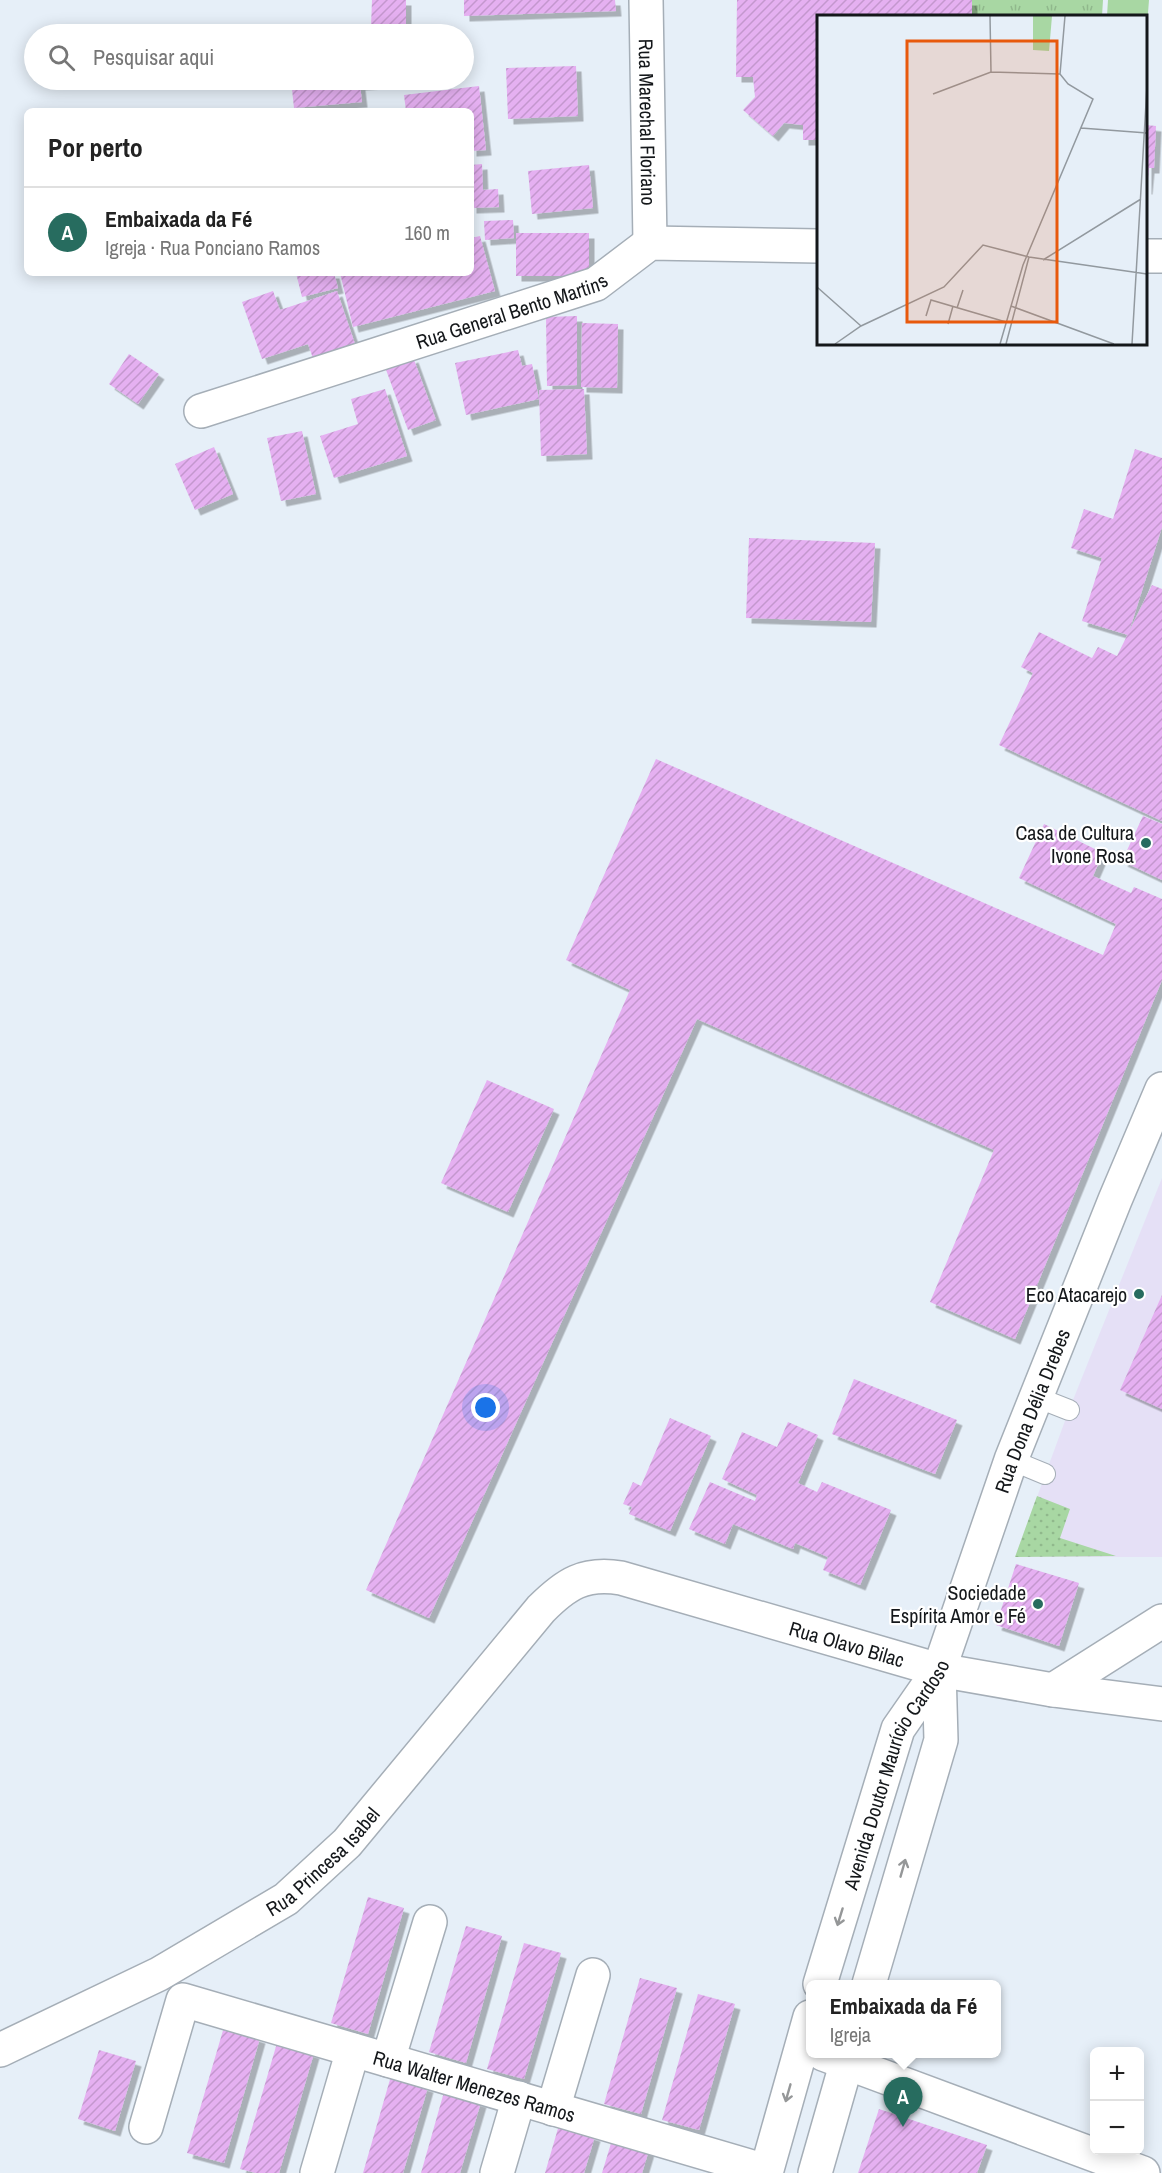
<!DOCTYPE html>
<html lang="pt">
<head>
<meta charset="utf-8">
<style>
	body { margin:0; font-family:"Archivo Narrow",sans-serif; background:#f6f6f6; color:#222 }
	.controls { position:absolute; right:18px; bottom:18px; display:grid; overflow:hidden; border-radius:9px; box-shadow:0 3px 15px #0003 }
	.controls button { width:54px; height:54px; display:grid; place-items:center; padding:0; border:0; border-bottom:2px solid #e0e0e0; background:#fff; color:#222; font:30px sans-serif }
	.you { position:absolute; left:486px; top:1408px; width:21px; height:21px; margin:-15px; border:4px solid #fff; border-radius:50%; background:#1a73e8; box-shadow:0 0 0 9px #1a73e833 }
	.badge { display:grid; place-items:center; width:39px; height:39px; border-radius:50%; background:#276c5f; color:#fff; font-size:20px; font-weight:700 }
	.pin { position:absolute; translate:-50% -50px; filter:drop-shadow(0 2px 3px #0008) }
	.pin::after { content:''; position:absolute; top:32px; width:21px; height:18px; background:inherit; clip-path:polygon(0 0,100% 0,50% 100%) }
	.popup { position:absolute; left:806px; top:1980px; width:195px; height:78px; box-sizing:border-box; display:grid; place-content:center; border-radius:9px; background:#fff; filter:drop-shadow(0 2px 4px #0005); font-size:20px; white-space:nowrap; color:#767676 }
	.popup b { font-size:22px; color:#222 }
	.popup::after { content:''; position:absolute; left:50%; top:100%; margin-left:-12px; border:12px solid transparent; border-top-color:#fff }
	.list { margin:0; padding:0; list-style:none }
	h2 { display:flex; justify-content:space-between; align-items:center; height:78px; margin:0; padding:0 24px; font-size:26px }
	h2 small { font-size:20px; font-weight:400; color:#767676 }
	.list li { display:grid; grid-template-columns:39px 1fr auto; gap:18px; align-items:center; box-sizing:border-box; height:90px; padding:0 24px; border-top:2px solid #e0e0e0 }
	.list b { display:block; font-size:22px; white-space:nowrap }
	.list p { margin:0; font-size:20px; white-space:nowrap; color:#767676 }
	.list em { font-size:20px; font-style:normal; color:#767676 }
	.icon { flex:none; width:33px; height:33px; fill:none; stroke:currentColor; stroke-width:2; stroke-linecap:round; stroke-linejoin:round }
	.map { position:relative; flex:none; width:1162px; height:2173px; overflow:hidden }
	.search { position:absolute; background:#fff; box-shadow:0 3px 15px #0003; left:24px; top:24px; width:450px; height:66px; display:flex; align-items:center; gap:15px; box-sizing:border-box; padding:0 21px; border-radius:33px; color:#767676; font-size:22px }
	.panel { position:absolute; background:#fff; box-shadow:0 3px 15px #0003; left:24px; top:108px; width:450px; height:168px; border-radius:9px }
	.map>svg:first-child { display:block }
</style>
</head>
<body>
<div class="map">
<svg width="1162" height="2173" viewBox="0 0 1162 2173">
	<defs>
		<pattern id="grass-dots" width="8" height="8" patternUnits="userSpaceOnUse" patternTransform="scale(1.5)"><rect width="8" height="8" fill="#a8d7a3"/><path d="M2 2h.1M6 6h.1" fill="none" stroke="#90b88c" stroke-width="1.8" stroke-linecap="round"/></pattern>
		<pattern id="park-tufts" width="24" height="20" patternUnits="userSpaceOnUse" patternTransform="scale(1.5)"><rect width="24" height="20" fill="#a8d7a3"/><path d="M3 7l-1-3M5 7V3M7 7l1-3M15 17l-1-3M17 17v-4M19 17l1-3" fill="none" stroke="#90b88c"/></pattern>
		<pattern id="building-hatch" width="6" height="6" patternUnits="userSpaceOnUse" patternTransform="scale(1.5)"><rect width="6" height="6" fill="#e5b0f1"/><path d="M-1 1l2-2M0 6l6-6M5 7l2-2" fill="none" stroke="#c497ce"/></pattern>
		<filter id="shadow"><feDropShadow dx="5.5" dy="5.5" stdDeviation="0" flood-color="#0004"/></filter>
	</defs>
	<rect width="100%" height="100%" fill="#e6eff8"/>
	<path fill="#e5e0f6" d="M 1162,1178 L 1162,1557 L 1015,1557 L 1069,1410 Z"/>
	<path fill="url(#grass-dots)" d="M 1037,1496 L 1070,1509 L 1060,1538 L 1116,1556 L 1015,1557 Z"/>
	<path fill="url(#park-tufts)" d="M 972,0 L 1103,0 L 1102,16 L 972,16 Z"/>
	<path fill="#a8d7a3" d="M 1108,0 L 1149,0 L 1146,39 L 1146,16 L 1107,16 Z"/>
	<path fill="url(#building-hatch)" filter="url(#shadow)" d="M 372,0 L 406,0 L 406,27 L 371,27 Z
		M 464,0 L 615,0 L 616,11 L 464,16 Z
		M 737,0 L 972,0 L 972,16 L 818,16 L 818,140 L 803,140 L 803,125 L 784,123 L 773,136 L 743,110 L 755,97 L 753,77 L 736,77 Z
		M 576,66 L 578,116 L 508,119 L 506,68 Z
		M 291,80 L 411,80 L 411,81 L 360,85 L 362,102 L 294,108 Z
		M 479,86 L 486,150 L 471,151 L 471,111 L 406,111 L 404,95 Z
		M 1146,125 L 1156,126 L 1154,168 L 1149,168 L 1147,189 L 1146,189 Z
		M 482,164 L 483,190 L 498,189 L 499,207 L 471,208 L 471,165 Z
		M 589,165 L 593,208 L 532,214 L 528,171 Z
		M 513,220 L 514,238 L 485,240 L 484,221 Z
		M 516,233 L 589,233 L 589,276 L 516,276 Z
		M 480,236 L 495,291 L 353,327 L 340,273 L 471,273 L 471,238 Z
		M 296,273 L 334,273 L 338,288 L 302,297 Z
		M 273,291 L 280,310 L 337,291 L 357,350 L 315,364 L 308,344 L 262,359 L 242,302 Z
		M 577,316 L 577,385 L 547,386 L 546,317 Z
		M 582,323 L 618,324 L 617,388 L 581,387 Z
		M 518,350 L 522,366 L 532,364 L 539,399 L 466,415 L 455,363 Z
		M 129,354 L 159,374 L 138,404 L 109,384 Z
		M 413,357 L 436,420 L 408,430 L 385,367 Z
		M 385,389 L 407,456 L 334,478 L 320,436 L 358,424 L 351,399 Z
		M 584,389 L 587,454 L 541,456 L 539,390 Z
		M 302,431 L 316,494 L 281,501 L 267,438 Z
		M 214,447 L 233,494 L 195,510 L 175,464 Z
		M 1135,449 L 1162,458 L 1162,527 L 1128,635 L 1082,621 L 1102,558 L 1071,548 L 1084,509 L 1113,519 Z
		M 749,538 L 875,543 L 871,622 L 746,618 Z
		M 1152,585 L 1162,589 L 1162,821 L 999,745 L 1033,673 L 1021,667 L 1039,632 L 1092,658 L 1098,647 L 1117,656 Z
		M 656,759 L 1103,955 L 1116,924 L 1019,878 L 1044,824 L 1103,853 L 1093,876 L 1131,893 L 1134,887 L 1162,899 L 1162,980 L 1015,1339 L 930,1302 L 994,1150 L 697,1019 L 429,1618 L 366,1590 L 630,990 L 566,960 Z
		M 1143,816 L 1162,824 L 1162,880 L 1122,861 Z
		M 487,1080 L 554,1109 L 508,1212 L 441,1183 Z
		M 1162,1295 L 1162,1409 L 1120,1390 Z
		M 854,1379 L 957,1420 L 935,1474 L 832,1434 Z
		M 670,1418 L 711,1436 L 670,1531 L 629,1514 L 632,1507 L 623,1504 L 633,1482 L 641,1486 Z
		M 788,1422 L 818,1435 L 798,1483 L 817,1492 L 822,1482 L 891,1510 L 860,1585 L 823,1570 L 828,1557 L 795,1543 L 793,1549 L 733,1524 L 725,1544 L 689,1529 L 710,1482 L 755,1501 L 757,1495 L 722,1479 L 742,1432 L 777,1447 Z
		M 1016,1564 L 1079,1583 L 1059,1646 L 996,1625 Z
		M 368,1897 L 404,1908 L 368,2034 L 331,2023 Z
		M 466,1926 L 502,1936 L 466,2063 L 429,2052 Z
		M 524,1943 L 561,1953 L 524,2079 L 487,2069 Z
		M 640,1978 L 677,1988 L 641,2114 L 604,2104 Z
		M 698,1994 L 735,2004 L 699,2130 L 662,2120 Z
		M 224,2027 L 260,2038 L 224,2163 L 187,2153 Z
		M 277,2043 L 314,2053 L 279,2173 L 256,2173 L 240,2169 Z
		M 99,2050 L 136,2061 L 115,2131 L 78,2119 Z
		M 391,2076 L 428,2087 L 403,2173 L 363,2173 Z
		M 444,2092 L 481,2102 L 460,2173 L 421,2173 Z
		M 879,2109 L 987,2145 L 977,2173 L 858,2173 Z
		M 559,2125 L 595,2136 L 584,2173 L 545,2173 Z
		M 612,2140 L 649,2150 L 642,2173 L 602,2173 Z"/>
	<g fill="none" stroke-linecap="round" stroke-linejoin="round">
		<defs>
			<path id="service" d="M 1036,1397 L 1069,1410
				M 1011,1460 L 1045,1474"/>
			<g id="minor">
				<path id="s1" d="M 646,0 L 650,243"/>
				<path d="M 1146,256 L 1162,256"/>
				<path id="s2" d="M 201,411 L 596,284 L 650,243 L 818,246"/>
				<path d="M 1053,1690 L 1162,1621"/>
				<path id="s3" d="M 0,2050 L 159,1974 L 286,1899 L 347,1843 L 541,1609 C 566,1584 584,1572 621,1578 L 939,1670 L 1053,1690 L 1162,1704"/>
				<path d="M 388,2060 L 430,1922"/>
				<path d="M 553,2109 L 593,1975"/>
				<path id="s4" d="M 146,2127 L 183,2000 L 766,2171"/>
				<path d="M 317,2173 L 353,2050"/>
				<path d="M 497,2173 L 519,2098"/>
			</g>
			<g id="tertiary">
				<path id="s5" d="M 820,1984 L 898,1729 L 939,1670 L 1011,1460 L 1115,1200 L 1162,1089"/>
				<path d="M 869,1984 L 941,1740 L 939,1670"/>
				<path d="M 823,2054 L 1143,2173"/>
				<path d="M 766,2173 L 810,2017"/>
				<path d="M 815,2173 L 849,2054"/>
			</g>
		</defs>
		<use href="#service" stroke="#a5aeb7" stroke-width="22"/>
		<use href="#minor" stroke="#a5aeb7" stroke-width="36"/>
		<use href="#tertiary" stroke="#a5aeb7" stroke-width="36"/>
		<use href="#service" stroke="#fff" stroke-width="20"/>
		<use href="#minor" stroke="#fff" stroke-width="33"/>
		<use href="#tertiary" stroke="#fff" stroke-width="33"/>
	</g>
	<defs><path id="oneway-shaft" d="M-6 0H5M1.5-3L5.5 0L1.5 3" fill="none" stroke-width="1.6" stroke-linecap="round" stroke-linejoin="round" transform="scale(1.5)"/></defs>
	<g stroke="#959798">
		<use href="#oneway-shaft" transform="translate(903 1868) rotate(-74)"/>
		<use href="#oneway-shaft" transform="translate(840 1917) rotate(107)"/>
		<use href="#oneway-shaft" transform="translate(788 2093) rotate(106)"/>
	</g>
	<g fill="#276c5f" stroke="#fff" stroke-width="2">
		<circle cx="1146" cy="843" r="6"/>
		<circle cx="1139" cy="1294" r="6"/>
		<circle cx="1038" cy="1604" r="6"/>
	</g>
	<g text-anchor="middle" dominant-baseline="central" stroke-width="4.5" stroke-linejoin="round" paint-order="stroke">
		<g font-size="20" fill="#14171a" stroke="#fff">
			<text stroke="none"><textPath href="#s1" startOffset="122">Rua Marechal Floriano</textPath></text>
			<text stroke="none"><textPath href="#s2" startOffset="326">Rua General Bento Martins</textPath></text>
			<text stroke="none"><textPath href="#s5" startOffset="614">Rua Dona Délia Drebes</textPath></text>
			<text stroke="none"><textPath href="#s3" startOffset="1036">Rua Olavo Bilac</textPath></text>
			<text stroke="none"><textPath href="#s5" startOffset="224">Avenida Doutor Maurício Cardoso</textPath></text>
			<text stroke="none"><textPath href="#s3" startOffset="376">Rua Princesa Isabel</textPath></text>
			<text stroke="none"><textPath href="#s4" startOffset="436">Rua Walter Menezes Ramos</textPath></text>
		</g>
		<g font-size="20" fill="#14171a" stroke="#fff" text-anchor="end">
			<text x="1134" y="832">Casa de Cultura<tspan x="1134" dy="23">Ivone Rosa</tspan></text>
			<text x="1127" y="1294">Eco Atacarejo</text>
			<text x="1026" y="1592">Sociedade<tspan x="1026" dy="23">Espírita Amor e Fé</tspan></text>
		</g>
	</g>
	<g transform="translate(817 15)">
		<rect width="330" height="330" fill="#e6eff8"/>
		<path d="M 216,1 L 235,1 L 232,36 L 216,35 Z" fill="#a8d7a3"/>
		<path fill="none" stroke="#92999f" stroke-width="1.5" d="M 173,1 L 174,57M 243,59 L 248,1M 116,79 L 174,57 L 243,59M 264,113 L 330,118M 226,245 L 324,184M 0,272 L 44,311M 194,291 L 297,329M 140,293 L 146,275M 109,301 L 114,285 L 189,307M 131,309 L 136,291M 18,329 L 44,311 L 127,272 L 166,230 L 212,242 L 330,259M 183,329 L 206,250 L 276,84 L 251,69 L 243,59M 189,329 L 212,242M 315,329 L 330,71"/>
		<path fill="#e8590c" fill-opacity="0.15" stroke="#e8590c" stroke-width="3" d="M 90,26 L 240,26 L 240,307 L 90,307 Z"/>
		<rect width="330" height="330" fill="none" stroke="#14171a" stroke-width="3"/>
	</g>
</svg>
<div class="controls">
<button>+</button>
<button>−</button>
</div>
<div class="you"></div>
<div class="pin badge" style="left:903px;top:2127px">A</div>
<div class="popup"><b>Embaixada da Fé</b>Igreja</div>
<div class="search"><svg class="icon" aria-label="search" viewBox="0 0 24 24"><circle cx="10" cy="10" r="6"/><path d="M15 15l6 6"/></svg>Pesquisar aqui</div>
<section class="panel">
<h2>Por perto<small></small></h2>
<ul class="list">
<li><span class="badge">A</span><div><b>Embaixada da Fé</b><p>Igreja · Rua Ponciano Ramos</p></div><em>160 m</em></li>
</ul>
</section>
</div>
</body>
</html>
